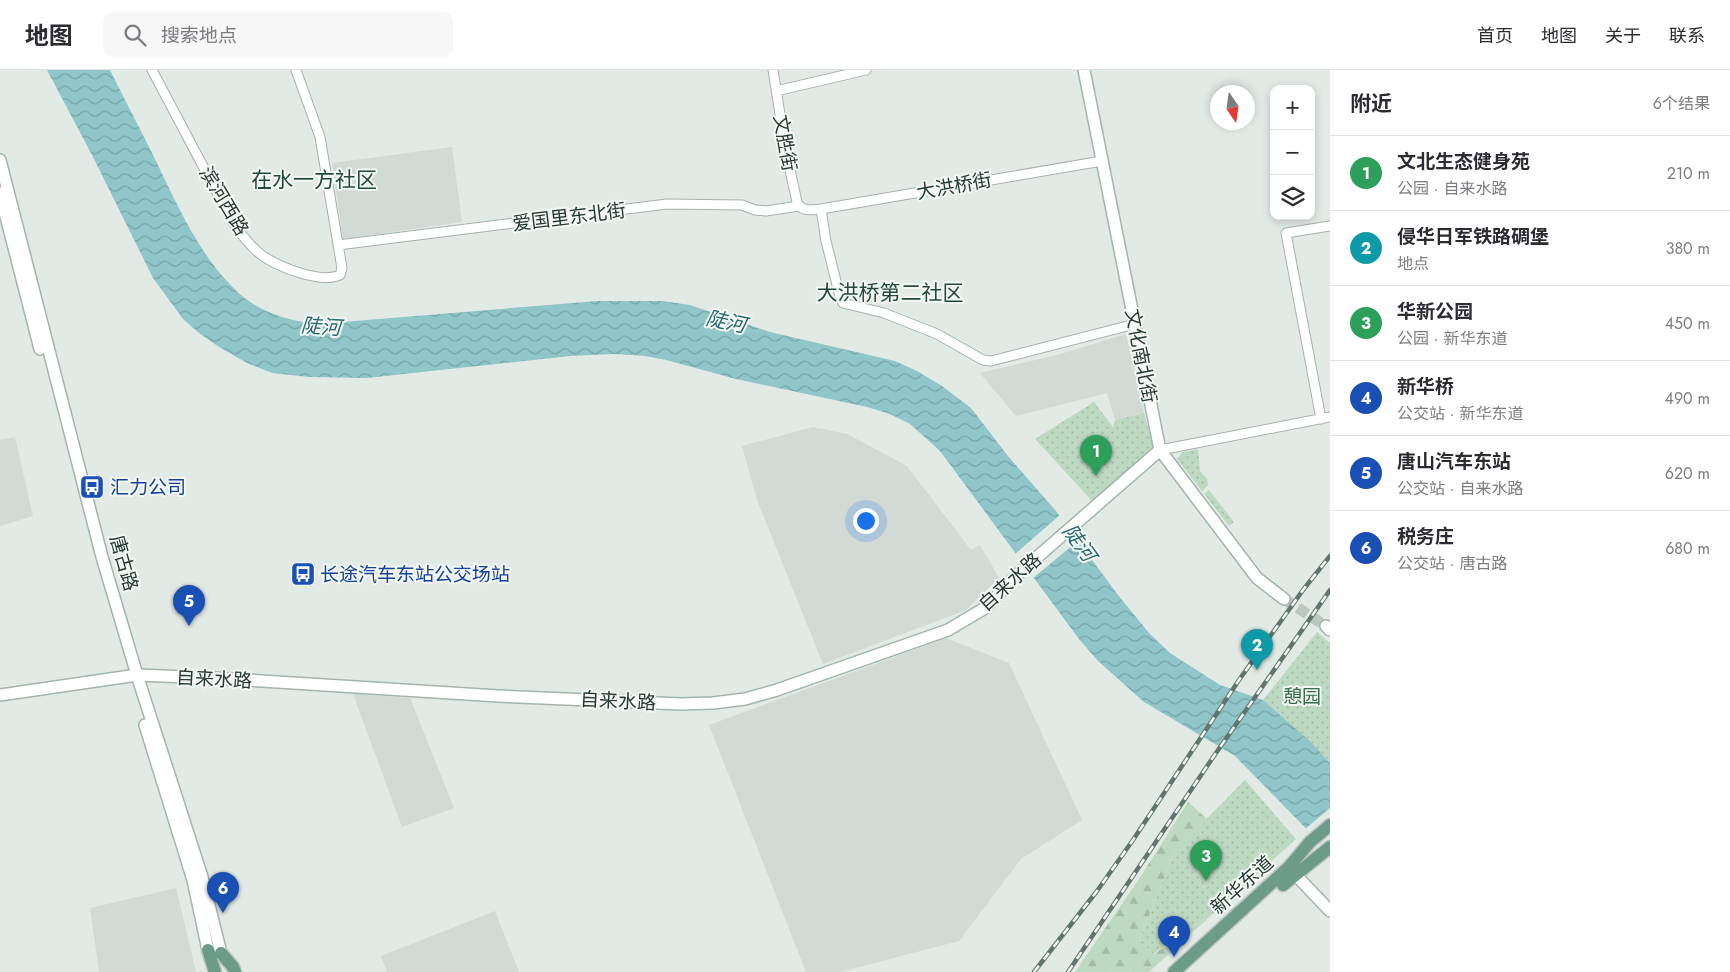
<!DOCTYPE html>
<html lang="zh">
<head>
<meta charset="utf-8">
<style>
	body { margin:0; font-family:Jost,"Noto Sans SC",sans-serif; background:#f7f7f7; color:#2b2b33 }
	.controls { position:absolute; right:15px; top:15px; display:grid; overflow:hidden; border-radius:10px; box-shadow:0 2px 8px #0003 }
	.controls button { width:45px; height:45px; display:grid; place-items:center; padding:0; border:0; border-bottom:1px solid #e1e1e2; background:#fff; color:#2b2b33; font:25px sans-serif }
	.compass { position:absolute; left:1210px; top:15px; width:45px; height:45px; border-radius:50%; background:#fff; box-shadow:0 2px 8px #0003; rotate:167deg }
	.you { position:absolute; left:865px; top:450px; width:18px; height:18px; margin:-12px; border:4px solid #fff; border-radius:50%; background:#1a73e8; box-shadow:0 0 0 8px #1a73e833 }
	.badge { display:grid; place-items:center; width:32px; height:32px; border-radius:50%; background:#7d4f4c; color:#fff; font-size:16px; font-weight:700 }
	.pin { position:absolute; translate:-50% -41px; filter:drop-shadow(0 1px 2px #0008) }
	.pin::after { content:''; position:absolute; top:26px; width:18px; height:15px; background:inherit; clip-path:polygon(0 0,100% 0,50% 100%) }
	.list { margin:0; padding:0; list-style:none }
	h2 { display:flex; justify-content:space-between; align-items:center; height:65px; margin:0; padding:0 20px; font-size:21px }
	h2 small { font-size:16px; font-weight:400; color:#7c7c81 }
	.list li { display:grid; grid-template-columns:32px 1fr auto; gap:15px; align-items:center; box-sizing:border-box; height:75px; padding:0 20px; border-top:1px solid #e1e1e2 }
	.list b { display:block; font-size:19px; white-space:nowrap }
	.list p { margin:0; font-size:16px; white-space:nowrap; color:#7c7c81 }
	.list em { font-size:16px; font-style:normal; color:#7c7c81 }
	.icon { flex:none; width:28px; height:28px; fill:none; stroke:currentColor; stroke-width:2; stroke-linecap:round; stroke-linejoin:round }
	.map { position:relative; flex:none; width:1330px; height:902px; overflow:hidden }
	header { display:flex; align-items:center; gap:30px; box-sizing:border-box; height:70px; padding:0 25px; background:#fff; border-bottom:1px solid #e1e1e2 }
	header strong { font-size:24px }
	nav { display:flex; gap:28px; margin-inline-start:auto; font-size:18px }
	.search { width:350px; height:45px; background:#f7f7f7; display:flex; align-items:center; gap:12px; box-sizing:border-box; padding:0 18px; border-radius:10px; color:#7c7c81; font-size:19px }
	main { display:flex }
	aside { flex:1; background:#fff }
	.map>svg:first-child { display:block }
</style>
</head>
<body>
<header>
<strong>地图</strong>
<div class="search"><svg class="icon" aria-label="search" viewBox="0 0 24 24"><circle cx="10" cy="10" r="6"/><path d="M15 15l6 6"/></svg>搜索地点</div>
<nav><a>首页</a><a>地图</a><a>关于</a><a>联系</a></nav>
</header>
<main>
<div class="map">
<svg width="1330" height="902" viewBox="0 0 1330 902">
	<defs>
		<pattern id="grass-dots" width="8" height="8" patternUnits="userSpaceOnUse" patternTransform="scale(1.25)"><rect width="8" height="8" fill="#bed9c2"/><path d="M2 2h.1M6 6h.1" fill="none" stroke="#a3bba7" stroke-width="1.8" stroke-linecap="round"/></pattern>
		<pattern id="forest-firs" width="22" height="20" patternUnits="userSpaceOnUse" patternTransform="scale(1.25)"><rect width="22" height="20" fill="#bed9c2"/><path d="M5 1l3.5 6h-7zM16 11l3.5 6h-7z" fill="#a3bba7"/></pattern>
		<pattern id="water-waves" width="16" height="10" patternUnits="userSpaceOnUse" patternTransform="scale(1.25)"><rect width="16" height="10" fill="#91c6c9"/><path d="M0 5q4-4 8 0t8 0" fill="none" stroke="#76a2a4"/></pattern>
	</defs>
	<rect width="100%" height="100%" fill="#e2eae6"/>
	<path fill="#d1dad5" d="M 452,77 L 462,152 L 343,169 L 332,93 Z
		M 1126,264 L 1144,343 L 1115,350 L 1107,323 L 1016,346 L 980,303 L 1057,285 Z
		M 813,357 L 847,364 L 907,396 L 971,480 L 980,475 L 999,508 L 966,540 L 823,594 L 757,430 L 742,376 Z
		M 15,367 L 33,446 L 0,456 L 0,370 Z
		M 946,568 L 1009,593 L 1082,750 L 1021,789 L 959,871 L 840,902 L 806,902 L 709,655 Z
		M 353,624 L 410,628 L 454,738 L 402,757 Z
		M 176,818 L 196,902 L 99,902 L 90,838 Z
		M 495,841 L 519,902 L 387,902 L 381,886 Z"/>
	<path fill="url(#grass-dots)" d="M 1094,332 L 1113,357 L 1115,350 L 1144,343 L 1154,380 L 1094,433 L 1035,369 Z
		M 1198,379 L 1200,401 L 1207,409 L 1208,415 L 1202,421 L 1177,389 L 1183,382 Z
		M 1209,420 L 1234,452 L 1229,456 L 1204,424 Z
		M 1317,562 L 1330,573 L 1330,693 L 1310,671 L 1263,630 Z
		M 1245,710 L 1296,769 L 1215,842 L 1153,884 L 1139,871 L 1175,781 Z"/>
	<path fill="url(#forest-firs)" d="M 1188,732 L 1207,749 L 1175,781 L 1139,871 L 1154,884 L 1215,842 L 1149,902 L 1075,902 L 1141,806 Z"/>
	<path fill="url(#water-waves)" d="M 47,0 L 110,0 C 125,30 141,61 156,91 C 179,139 206,200 250,232 C 269,245 295,252 318,254 L 597,231 L 663,231 L 690,235 L 770,262 L 895,291 L 917,301 L 942,316 L 971,338 L 1008,386 L 1056,441 L 1118,525 L 1149,563 L 1170,583 L 1220,615 L 1263,630 L 1310,671 L 1330,693 L 1330,783 L 1235,686 L 1144,632 L 1098,591 L 1079,569 L 940,381 L 910,354 L 890,344 L 867,337 L 736,309 L 666,290 L 645,286 L 614,284 L 571,286 L 367,308 L 309,307 L 272,303 L 247,293 L 219,277 L 199,263 L 183,249 L 153,208 L 92,85 Z"/>
	<path fill="#e2eae6" d="M 1061,444 L 1080,469 L 1032,509 L 1014,485 Z
		M 1330,738 L 1330,785 L 1304,760 Z"/>
	<g fill="none" stroke-linecap="round" stroke-linejoin="round">
		<path stroke="#bcc7c2" stroke-width="11" stroke-dasharray="11 5.5" stroke-linecap="butt" d="M 1284,529 L 1326,556"/>
		<defs>
			<path id="street" d="M 152,0 L 232,151 C 240,163 250,177 263,186 C 279,197 321,214 340,205 L 342,198 L 320,67 L 296,0
				M 773,0 L 786,82 L 797,132 C 801,142 811,140 821,139 L 1102,91
				M 776,21 L 866,0
				M 821,139 L 826,171 L 840,227 L 843,233 L 884,243 L 937,264 L 983,290 L 991,291 L 1135,254
				M 338,175 L 667,134 L 742,135 L 755,140 L 766,141 L 799,136
				M 1321,349 L 1286,163 L 1330,156
				M 1160,380 L 1330,347"/>
			<path id="secondary" d="M 1084,0 L 1160,380 L 1257,508 L 1284,529
				M 0,90 L 102,487 L 137,605 L 202,807 L 221,883
				M 0,123 L 40,279
				M 1326,556 L 1330,560
				M 0,625 L 137,605 L 215,608 L 498,626 L 681,634 L 713,633 L 745,629 L 777,620 L 948,560 L 985,538 L 1019,503 L 1160,380
				M 145,655 L 193,810 L 208,880
				M 1290,799 L 1330,841"/>
			<path id="primary" d="M 1283,815 L 1330,777
				M 208,880 L 215,902
				M 221,883 L 233,897 L 235,902
				M 1174,902 L 1289,797 L 1310,772 L 1330,755"/>
		</defs>
		<use href="#street" stroke="#a5b1ac" stroke-width="11"/>
		<use href="#secondary" stroke="#a2b5ac" stroke-width="14"/>
		<use href="#primary" stroke="#bdc4c2" stroke-width="15"/>
		<use href="#street" stroke="#fff" stroke-width="9"/>
		<use href="#secondary" stroke="#fff" stroke-width="11"/>
		<use href="#primary" stroke="#6c9b8a" stroke-width="12"/>
		<defs>
			<path id="rail" d="M 1034,902 L 1097,821 L 1133,770 L 1239,610 L 1303,520 L 1330,486
				M 1068,902 L 1216,683 L 1330,520"/>
		</defs>
		<use href="#rail" stroke="#5f756d" stroke-width="4.5"/>
		<use href="#rail" stroke="#f2f7f4" stroke-width="2.5" stroke-dasharray="8" stroke-linecap="butt"/>
	</g>
	<defs>
		<symbol id="bus-square" viewBox="-11 -11 22 22"><rect x="-9" y="-9" width="18" height="18" rx="4" fill="#1a4fb4" stroke="#f2f7f4"/><path d="M-5-6H5V4H4V6H2V4H-2V6H-4V4H-5ZM-3.5-4V0h7V-4ZM-3.5 1.2v1.5H-2V1.2ZM2 1.2v1.5H3.5V1.2Z" fill="#fff"/></symbol>
	</defs>
	<g fill-rule="evenodd">
		<use href="#bus-square" x="78" y="403" width="28" height="28"/>
		<use href="#bus-square" x="289" y="490" width="28" height="28"/>
	</g>
	<g text-anchor="middle" dominant-baseline="central" stroke-width="4" stroke-linejoin="round" paint-order="stroke">
		<g font-size="19" fill="#243932" stroke="#f2f7f4">
			<text transform="translate(785 73) rotate(80)">文胜街</text>
			<text transform="translate(954 116) rotate(-10)">大洪桥街</text>
			<text transform="translate(224 131) rotate(59)">滨河西路</text>
			<text transform="translate(569 147) rotate(-7)">爱国里东北街</text>
			<text transform="translate(1141 286) rotate(79)">文化南北街</text>
			<text transform="translate(124 493) rotate(74)">唐古路</text>
			<text transform="translate(1010 512) rotate(-42)">自来水路</text>
			<text transform="translate(214 609) rotate(3)">自来水路</text>
			<text transform="translate(618 631) rotate(3)">自来水路</text>
			<text transform="translate(1242 815) rotate(-42)">新华东道</text>
		</g>
		<g font-size="19" fill="#164399" stroke="#f2f7f4" text-anchor="start">
			<text x="110" y="417">汇力公司</text>
			<text x="320" y="504">长途汽车东站公交场站</text>
		</g>
		<g font-size="19" fill="#346b43" stroke="#f2f7f4">
			<text x="1302" y="626">憩园</text>
		</g>
		<g font-size="20" font-style="italic" fill="#26696e" stroke="#f2f7f4">
			<text transform="translate(726 252) rotate(12)">陡河</text>
			<text transform="translate(321 257) rotate(4)">陡河</text>
			<text transform="translate(1079 473) rotate(54)">陡河</text>
		</g>
		<g font-size="21" fill="#23493c" stroke="#f2f7f4">
			<text x="314" y="110">在水一方社区</text>
			<text x="890" y="223">大洪桥第二社区</text>
		</g>
	</g>
</svg>
<div class="controls">
<button>+</button>
<button>−</button>
<button><svg class="icon" aria-label="layers" viewBox="0 0 24 24"><path d="M12 4l9 5-9 5-9-5zM3 14l9 5 9-5"/></svg></button>
</div>
<svg class="compass" viewBox="-18 -18 36 36"><path d="M0-13l5 13h-10z" fill="#e53935"/><path d="M0 13l5-13h-10z" fill="#7c7c81"/></svg>
<div class="you"></div>
<div class="pin badge" style="left:1096px;top:406px;background:#2e9e5b">1</div>
<div class="pin badge" style="left:1257px;top:600px;background:#0f9aa8">2</div>
<div class="pin badge" style="left:1206px;top:811px;background:#2e9e5b">3</div>
<div class="pin badge" style="left:1174px;top:887px;background:#1a4fb4">4</div>
<div class="pin badge" style="left:189px;top:556px;background:#1a4fb4">5</div>
<div class="pin badge" style="left:223px;top:843px;background:#1a4fb4">6</div>
</div>
<aside>
<h2>附近<small>6个结果</small></h2>
<ul class="list">
<li><span class="badge" style="background:#2e9e5b">1</span><div><b>文北生态健身苑</b><p>公园 · 自来水路</p></div><em>210 m</em></li>
<li><span class="badge" style="background:#0f9aa8">2</span><div><b>侵华日军铁路碉堡</b><p>地点</p></div><em>380 m</em></li>
<li><span class="badge" style="background:#2e9e5b">3</span><div><b>华新公园</b><p>公园 · 新华东道</p></div><em>450 m</em></li>
<li><span class="badge" style="background:#1a4fb4">4</span><div><b>新华桥</b><p>公交站 · 新华东道</p></div><em>490 m</em></li>
<li><span class="badge" style="background:#1a4fb4">5</span><div><b>唐山汽车东站</b><p>公交站 · 自来水路</p></div><em>620 m</em></li>
<li><span class="badge" style="background:#1a4fb4">6</span><div><b>税务庄</b><p>公交站 · 唐古路</p></div><em>680 m</em></li>
</ul>
</aside>
</main>
</body>
</html>
